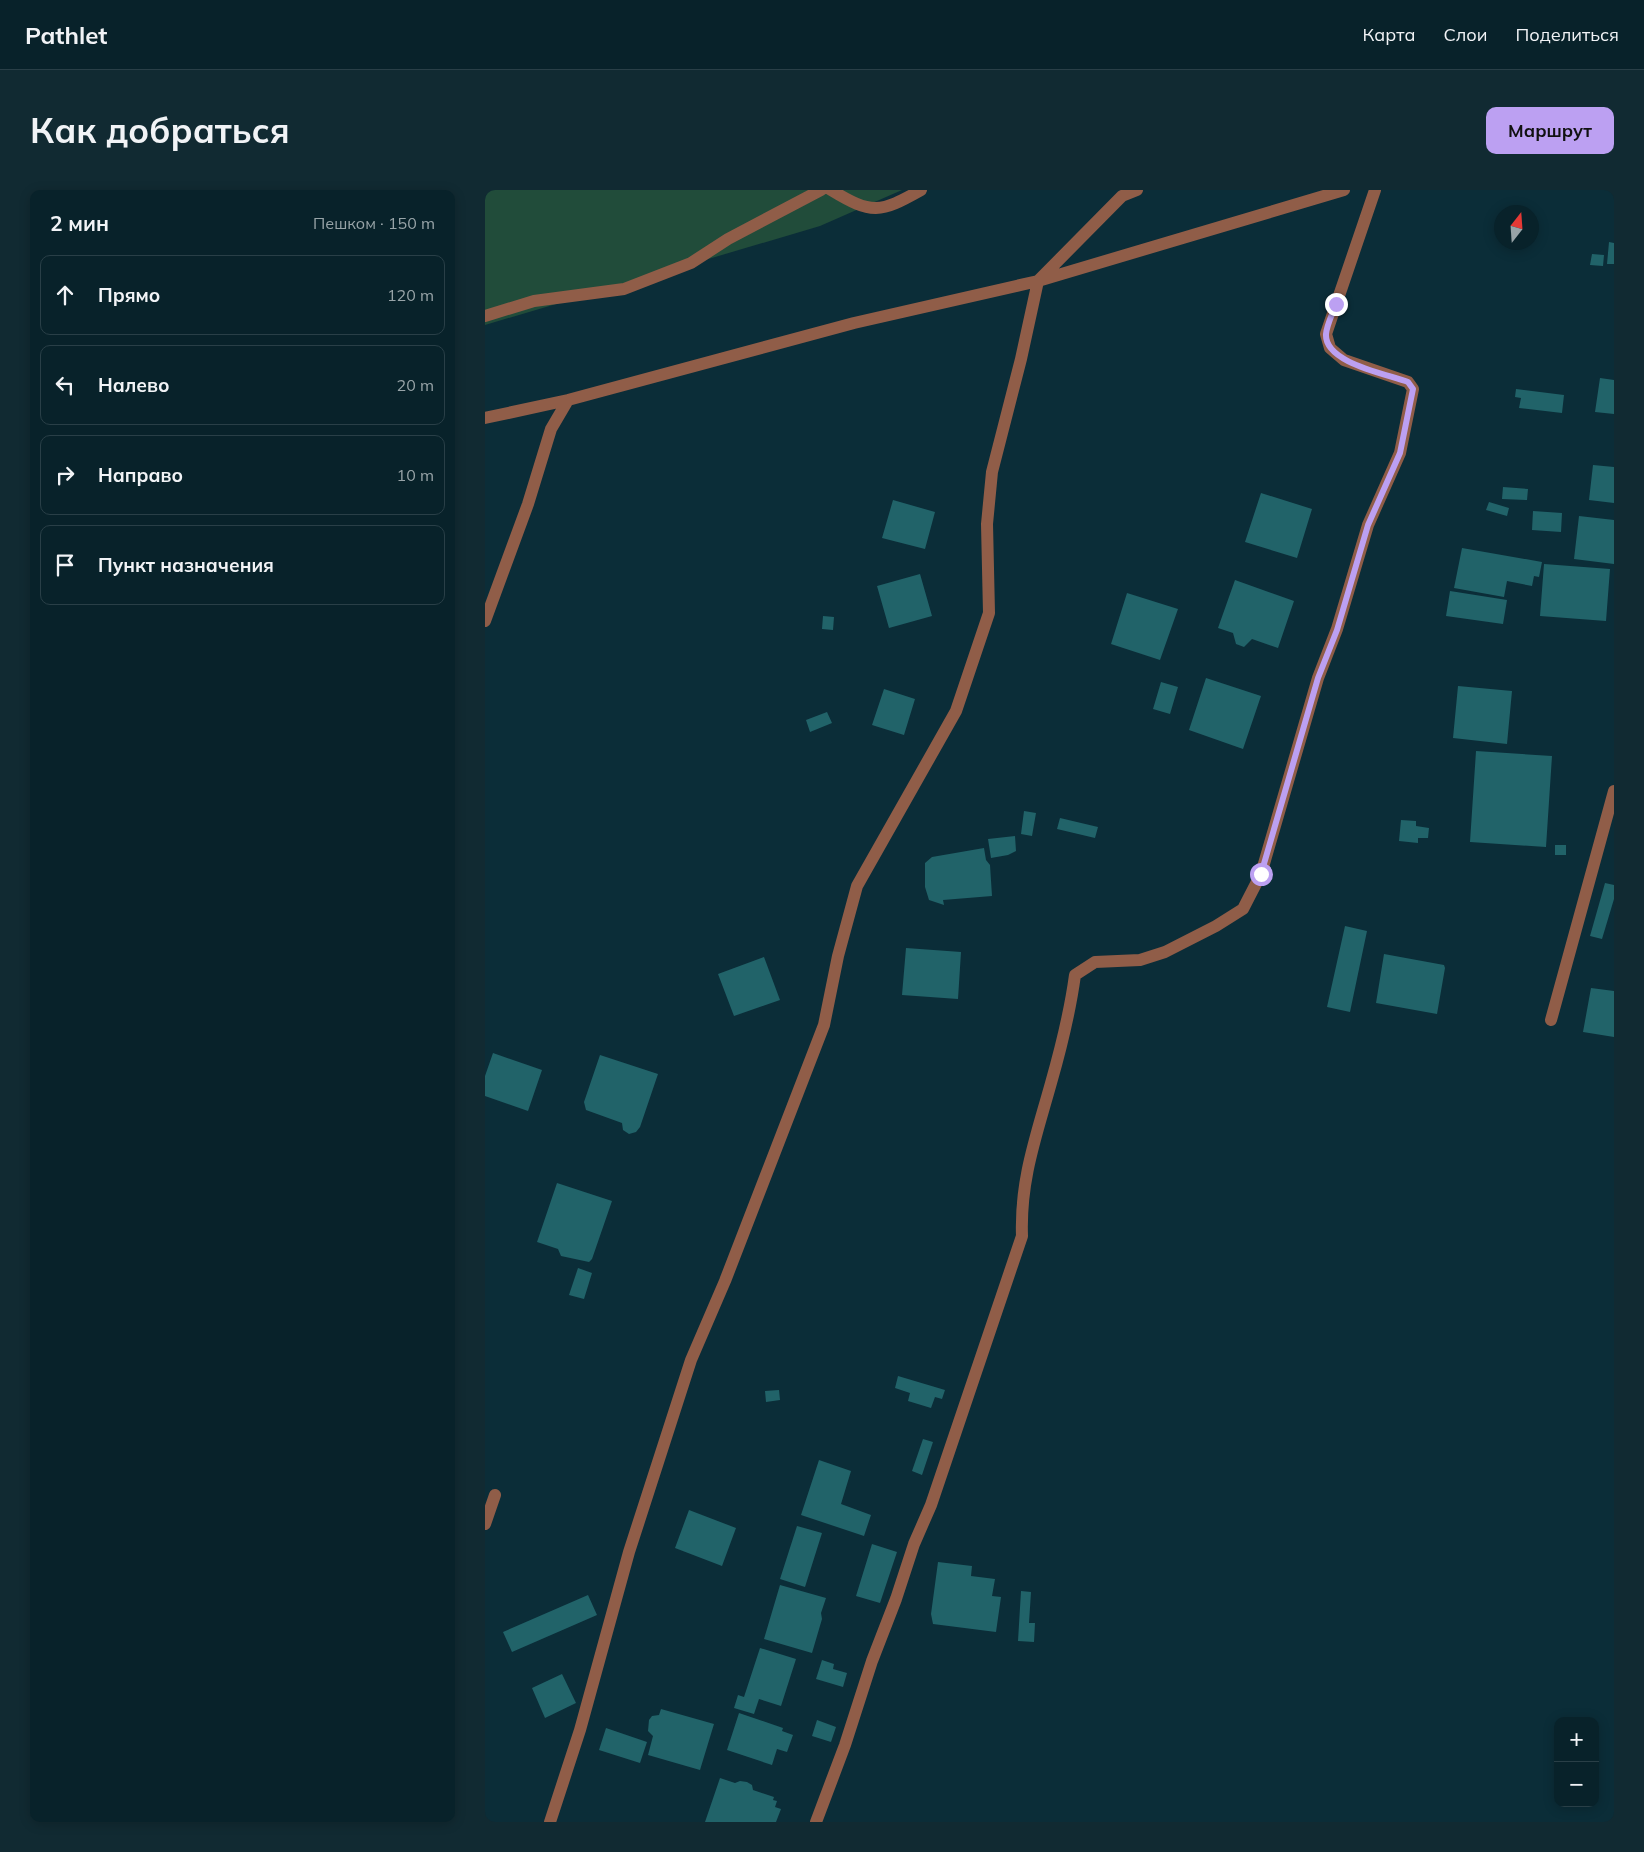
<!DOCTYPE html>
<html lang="ru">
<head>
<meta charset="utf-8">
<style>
	body { margin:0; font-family:Mulish,sans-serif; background:#112a32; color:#f1f3f6 }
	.controls { position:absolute; right:15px; bottom:15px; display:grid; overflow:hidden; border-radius:10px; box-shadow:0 2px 12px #0003 }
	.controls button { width:45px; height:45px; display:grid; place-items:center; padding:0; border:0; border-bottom:1px solid #293f47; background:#08222a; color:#f1f3f6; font:25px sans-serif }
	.compass { position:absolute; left:1009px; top:15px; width:45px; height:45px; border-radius:50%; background:#08222a; box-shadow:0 2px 12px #0003; rotate:17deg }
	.stop { position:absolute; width:15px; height:15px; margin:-11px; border:4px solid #bca0f2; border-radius:50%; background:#fff }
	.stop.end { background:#bca0f2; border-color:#fff; box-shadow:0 1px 5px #0008 }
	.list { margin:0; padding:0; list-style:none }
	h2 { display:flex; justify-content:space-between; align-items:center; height:65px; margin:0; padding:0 20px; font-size:21px }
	h2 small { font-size:16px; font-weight:400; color:#98a4a8 }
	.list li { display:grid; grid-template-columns:32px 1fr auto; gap:15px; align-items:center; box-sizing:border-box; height:80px; margin:0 10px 10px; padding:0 10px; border:1px solid #293f47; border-radius:10px }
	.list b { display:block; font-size:19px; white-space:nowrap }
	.list em { font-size:16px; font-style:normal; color:#98a4a8 }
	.icon { flex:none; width:28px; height:28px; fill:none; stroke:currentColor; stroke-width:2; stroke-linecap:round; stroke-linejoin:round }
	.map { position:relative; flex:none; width:1129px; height:1632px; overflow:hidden; border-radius:10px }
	header { display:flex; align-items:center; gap:30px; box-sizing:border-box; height:70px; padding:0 25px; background:#08222a; border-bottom:1px solid #293f47 }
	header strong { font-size:24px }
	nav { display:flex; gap:28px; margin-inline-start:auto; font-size:18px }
	.intro { display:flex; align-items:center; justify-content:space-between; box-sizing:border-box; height:120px; padding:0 30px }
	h1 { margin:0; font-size:35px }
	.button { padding:12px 22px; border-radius:10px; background:#bca0f2; color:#111; font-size:18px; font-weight:700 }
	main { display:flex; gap:30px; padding:0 30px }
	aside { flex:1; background:#08222a; border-radius:10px; box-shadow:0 2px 12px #0003 }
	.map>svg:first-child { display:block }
</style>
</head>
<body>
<header>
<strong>Pathlet</strong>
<nav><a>Карта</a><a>Слои</a><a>Поделиться</a></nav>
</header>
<div class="intro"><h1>Как добраться</h1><a class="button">Маршрут</a></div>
<main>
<aside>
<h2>2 мин<small>Пешком · 150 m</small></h2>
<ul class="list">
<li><svg class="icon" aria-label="ahead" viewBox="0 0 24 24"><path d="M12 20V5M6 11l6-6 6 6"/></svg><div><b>Прямо</b></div><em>120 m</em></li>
<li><svg class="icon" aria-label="left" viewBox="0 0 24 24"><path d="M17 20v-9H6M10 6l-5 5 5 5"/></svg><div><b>Налево</b></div><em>20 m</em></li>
<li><svg class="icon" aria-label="right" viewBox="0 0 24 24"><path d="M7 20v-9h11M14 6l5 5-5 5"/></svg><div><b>Направо</b></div><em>10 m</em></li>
<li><svg class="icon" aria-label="arrive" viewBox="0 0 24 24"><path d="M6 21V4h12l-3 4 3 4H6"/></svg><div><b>Пункт назначения</b></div></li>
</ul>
</aside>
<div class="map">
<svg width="1129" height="1632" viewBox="0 0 1129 1632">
	<rect width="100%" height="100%" fill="#0b2d38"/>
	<path fill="#214c3a" d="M 0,0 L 417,0 L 335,36 L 0,135 Z"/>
	<path fill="#216369" d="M 1124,52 L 1129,53 L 1129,74 L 1122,74 Z
		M 1107,64 L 1119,65 L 1118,76 L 1105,75 Z
		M 1115,188 L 1129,190 L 1129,224 L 1110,222 Z
		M 1031,199 L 1079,205 L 1077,223 L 1034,218 L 1036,208 L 1030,207 Z
		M 1108,275 L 1129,277 L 1129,313 L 1104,310 Z
		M 1018,297 L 1043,299 L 1042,310 L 1017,309 Z
		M 776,303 L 827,319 L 812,368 L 760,352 Z
		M 408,310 L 450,322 L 440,359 L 397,348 Z
		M 1004,312 L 1024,318 L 1022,326 L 1001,320 Z
		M 1048,321 L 1077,323 L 1076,342 L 1047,340 Z
		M 1094,326 L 1129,330 L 1129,374 L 1089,369 Z
		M 977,358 L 1057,372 L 1054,387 L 1049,386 L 1047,396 L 1022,391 L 1019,407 L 969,398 Z
		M 1059,374 L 1125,379 L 1121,431 L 1055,426 Z
		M 435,384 L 447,426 L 404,438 L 392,396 Z
		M 750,390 L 809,411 L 793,458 L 767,449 L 759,457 L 751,454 L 748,443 L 733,438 Z
		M 965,401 L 1022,410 L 1018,434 L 961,426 Z
		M 642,403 L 693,419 L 675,470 L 626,454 Z
		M 338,426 L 349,427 L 348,440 L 337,439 Z
		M 721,488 L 776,506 L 758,559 L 704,540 Z
		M 676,492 L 693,497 L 685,524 L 668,519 Z
		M 973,496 L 1027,501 L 1022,554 L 968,548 Z
		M 399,499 L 430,509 L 419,545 L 387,535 Z
		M 342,522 L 347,533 L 325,542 L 321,530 Z
		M 991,561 L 1067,566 L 1061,657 L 985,652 Z
		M 539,621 L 551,623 L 547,646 L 536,644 Z
		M 575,628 L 613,637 L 610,648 L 572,639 Z
		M 916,630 L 931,631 L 931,636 L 944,638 L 943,648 L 933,648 L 933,653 L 914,651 Z
		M 530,646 L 531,661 L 523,665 L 506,668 L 503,649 Z
		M 1070,655 L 1081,655 L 1081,665 L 1070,665 Z
		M 499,658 L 501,670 L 505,675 L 507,706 L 458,710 L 459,715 L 444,710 L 440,697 L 440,673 L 447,667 Z
		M 1120,693 L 1129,695 L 1129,709 L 1117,749 L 1105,746 Z
		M 860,736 L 882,741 L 865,822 L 842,817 Z
		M 421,758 L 476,762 L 473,809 L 417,805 Z
		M 899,764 L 959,775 L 960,778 L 952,824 L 891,813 Z
		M 279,767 L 295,810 L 249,826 L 233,784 Z
		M 1106,798 L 1129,801 L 1129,847 L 1098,842 Z
		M 8,863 L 57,880 L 43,921 L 0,906 L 0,886 Z
		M 115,865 L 173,884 L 155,937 L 151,942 L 144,944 L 138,940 L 137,933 L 101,920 L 99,912 Z
		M 72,993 L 127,1011 L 107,1069 L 104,1072 L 76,1066 L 73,1059 L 52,1052 Z
		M 93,1078 L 107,1083 L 99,1109 L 84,1105 Z
		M 413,1186 L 460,1200 L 457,1209 L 450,1207 L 446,1218 L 423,1211 L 425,1203 L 410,1198 Z
		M 294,1200 L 295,1210 L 281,1212 L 280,1201 Z
		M 438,1249 L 448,1252 L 437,1285 L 427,1281 Z
		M 334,1270 L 366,1281 L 356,1314 L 386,1325 L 379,1346 L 316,1325 Z
		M 204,1320 L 251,1338 L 237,1376 L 190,1358 Z
		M 312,1336 L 337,1343 L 320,1397 L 295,1389 Z
		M 387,1354 L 412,1362 L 395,1413 L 371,1406 Z
		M 453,1372 L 487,1376 L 486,1386 L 510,1389 L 507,1406 L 516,1407 L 511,1442 L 448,1434 L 446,1424 Z
		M 295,1395 L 341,1408 L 336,1423 L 337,1429 L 327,1463 L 279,1449 Z
		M 536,1401 L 546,1402 L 544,1433 L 550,1433 L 549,1452 L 533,1451 Z
		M 103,1405 L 112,1425 L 27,1462 L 18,1442 Z
		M 275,1458 L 311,1469 L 296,1516 L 274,1509 L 269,1524 L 249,1518 L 253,1505 L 259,1507 Z
		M 337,1470 L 349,1474 L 348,1479 L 362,1483 L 358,1497 L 331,1489 Z
		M 77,1484 L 91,1513 L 60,1528 L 47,1498 Z
		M 176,1519 L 229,1534 L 215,1580 L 163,1565 L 168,1546 L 163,1541 L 164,1530 L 167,1526 L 174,1525 Z
		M 254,1523 L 298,1538 L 297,1541 L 308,1545 L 302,1562 L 292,1559 L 287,1575 L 242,1560 Z
		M 332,1530 L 351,1537 L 346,1552 L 327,1546 Z
		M 121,1538 L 162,1552 L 155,1573 L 114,1560 Z
		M 235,1588 L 250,1593 L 255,1591 L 262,1592 L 267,1595 L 268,1600 L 289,1607 L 288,1610 L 292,1611 L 290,1617 L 296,1619 L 291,1632 L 220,1632 Z"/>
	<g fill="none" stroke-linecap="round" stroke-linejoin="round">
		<path stroke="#905d48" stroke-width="12" d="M 346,0 C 387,25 395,23 436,0
			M 0,126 L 49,111 L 139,99 L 206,73 L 243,49 L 336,0
			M 0,228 L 83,210 L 369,133 L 553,91 L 859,0
			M 0,431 L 43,314 L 66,239 L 83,210
			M 1066,830 L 1129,601
			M 0,1334 L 10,1305
			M 65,1632 L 95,1540 L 144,1362 L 206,1170 L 240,1091 L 339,835 L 353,766 L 372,696 L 471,521 L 504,423 L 502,334 L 507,282 L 536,169 L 553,91 L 637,6 L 652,0
			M 331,1632 L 360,1555 L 387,1471 L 411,1409 L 429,1354 L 446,1315 L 537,1046 C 535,990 551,947 566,893 C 576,858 585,822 590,785 L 610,772 L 655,770 L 680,762 L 731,736 L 758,719 L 776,684 L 833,488 L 852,439 L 883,335 L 915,263 L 928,199 L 923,192 L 859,170 L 845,158 L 841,144 L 890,0"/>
	</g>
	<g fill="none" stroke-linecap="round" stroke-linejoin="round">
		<path stroke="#bca0f2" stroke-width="6" d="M 776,684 L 833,488 L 852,440 L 883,335 L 915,263 L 928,199 L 923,192 C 902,184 839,173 841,144 C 842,134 848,123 851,114"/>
	</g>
</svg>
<div class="controls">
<button>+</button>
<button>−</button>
</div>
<svg class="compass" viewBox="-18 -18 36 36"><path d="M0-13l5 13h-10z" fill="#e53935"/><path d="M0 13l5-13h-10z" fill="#98a4a8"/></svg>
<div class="stop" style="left:776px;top:684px"></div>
<div class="stop end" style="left:851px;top:114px"></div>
</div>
</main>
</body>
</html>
